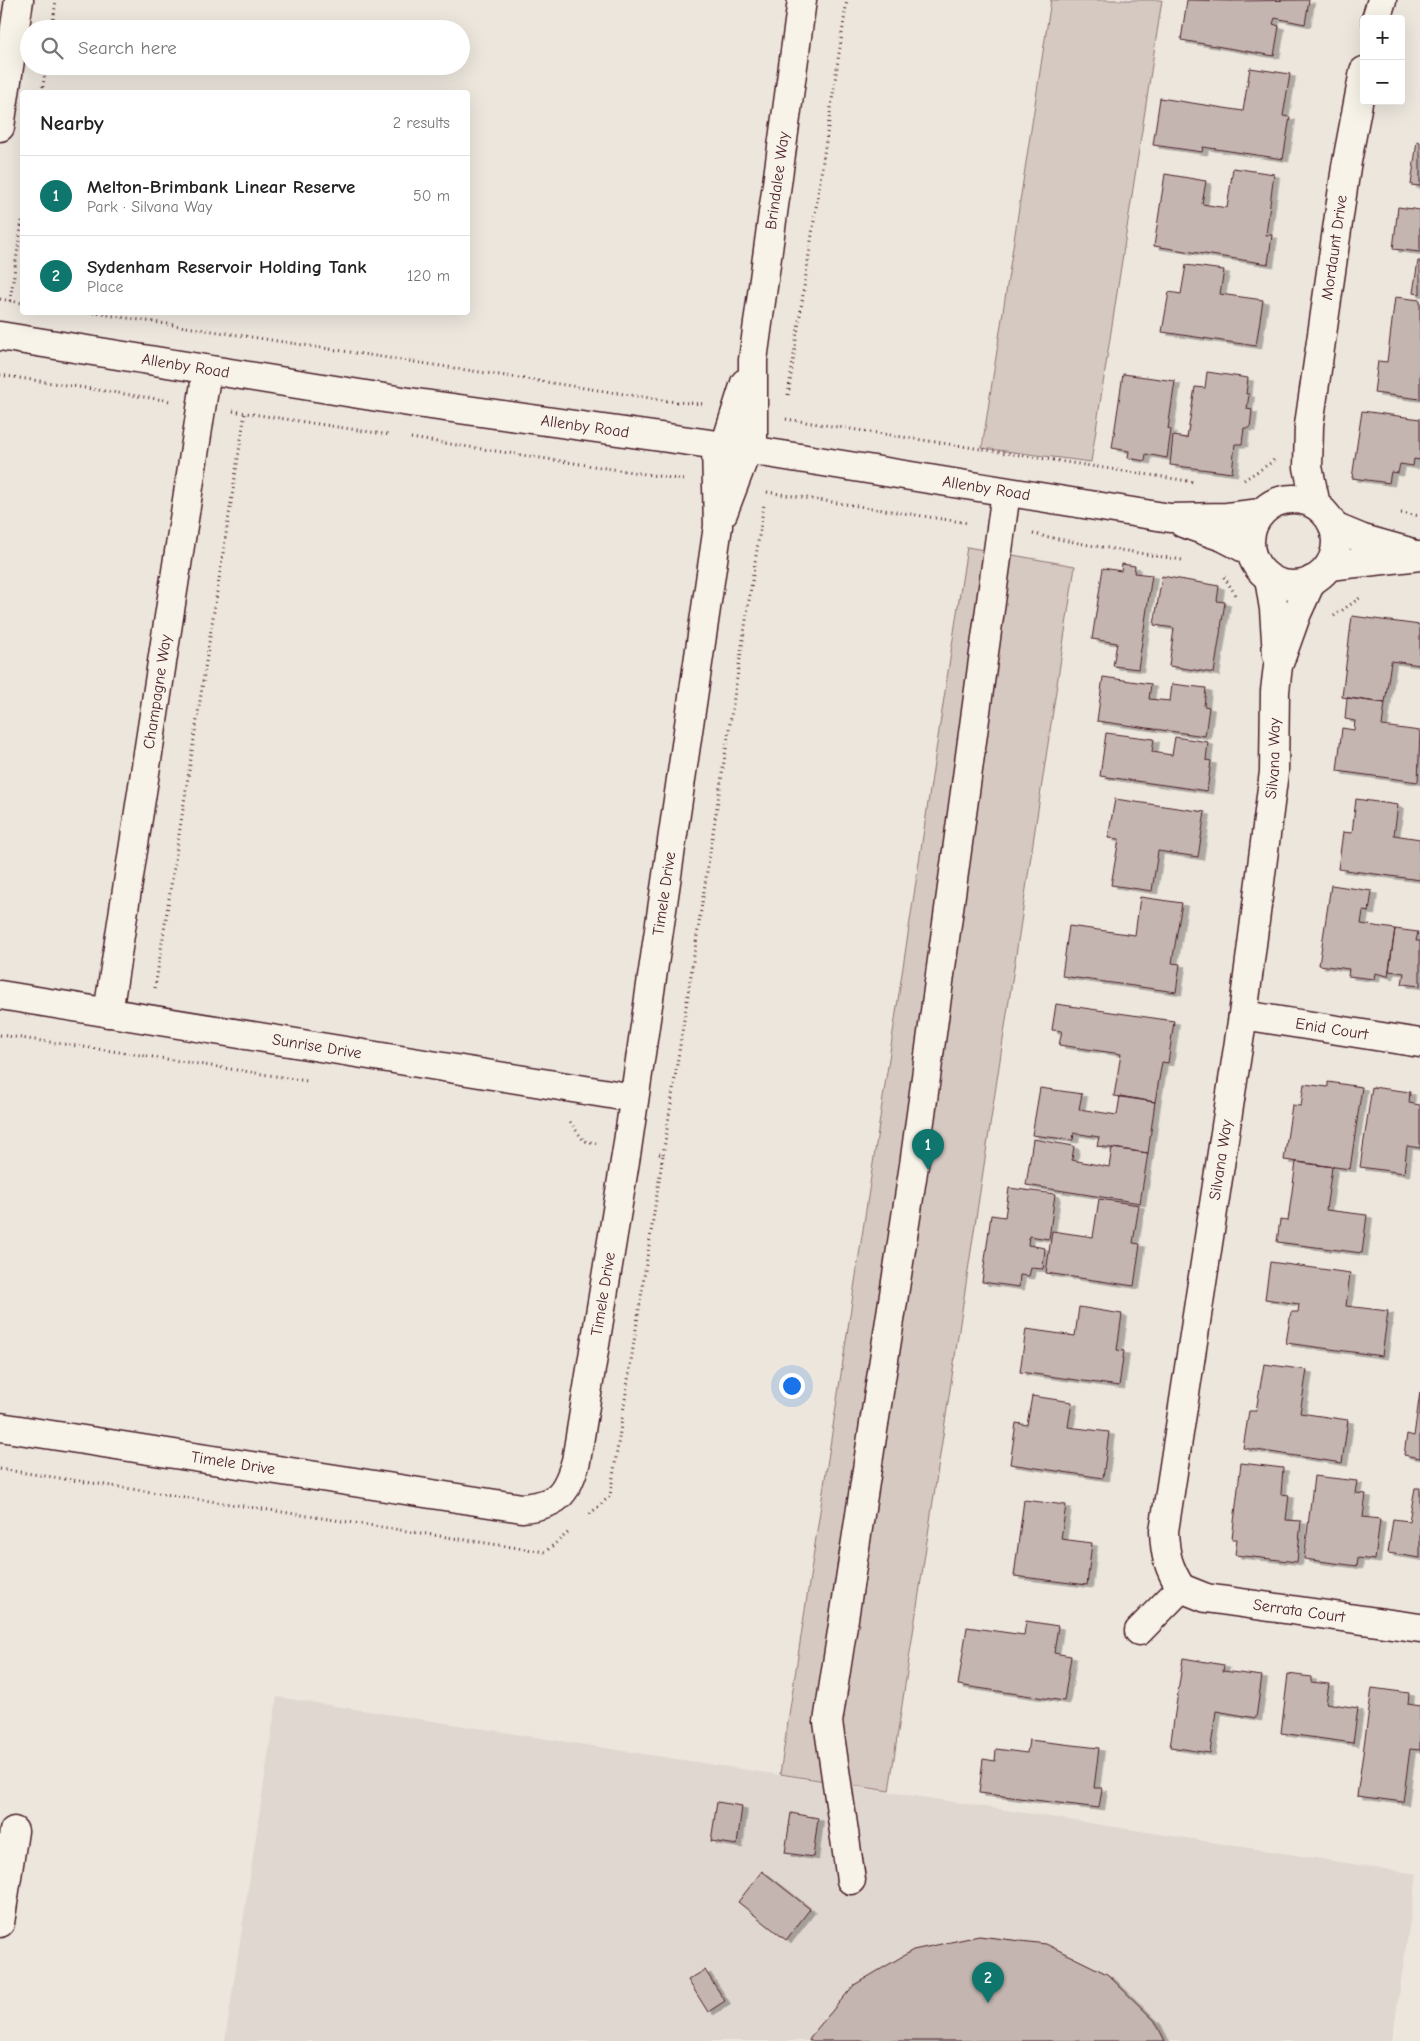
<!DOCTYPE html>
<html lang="en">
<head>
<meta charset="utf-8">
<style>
	body { margin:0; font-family:"Comic Neue",sans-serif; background:#f2f2f2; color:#222 }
	.controls { position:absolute; right:15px; top:15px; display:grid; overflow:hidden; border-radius:5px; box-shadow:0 5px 20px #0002 }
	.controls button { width:45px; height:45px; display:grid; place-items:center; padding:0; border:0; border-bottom:1px solid #e0e0e0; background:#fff; color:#222; font:25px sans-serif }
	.you { position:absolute; left:791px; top:1385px; width:18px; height:18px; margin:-12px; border:4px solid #fff; border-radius:50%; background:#1a73e8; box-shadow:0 0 0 8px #1a73e833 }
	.badge { display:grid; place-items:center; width:32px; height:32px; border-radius:50%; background:#0f766e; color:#fff; font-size:16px; font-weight:700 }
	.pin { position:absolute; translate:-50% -41px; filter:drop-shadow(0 1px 2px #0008) }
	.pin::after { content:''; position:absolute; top:26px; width:18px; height:15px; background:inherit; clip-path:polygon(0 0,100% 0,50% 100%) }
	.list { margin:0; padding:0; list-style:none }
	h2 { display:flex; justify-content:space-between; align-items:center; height:65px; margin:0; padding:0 20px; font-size:21px }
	h2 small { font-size:16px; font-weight:400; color:#767676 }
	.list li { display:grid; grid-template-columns:32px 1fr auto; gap:15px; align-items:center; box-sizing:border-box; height:80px; padding:0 20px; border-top:1px solid #e0e0e0 }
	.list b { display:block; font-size:19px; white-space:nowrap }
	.list p { margin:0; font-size:16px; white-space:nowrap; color:#767676 }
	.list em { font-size:16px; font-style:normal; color:#767676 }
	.icon { flex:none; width:28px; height:28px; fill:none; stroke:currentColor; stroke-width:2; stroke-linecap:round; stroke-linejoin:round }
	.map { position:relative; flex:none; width:1420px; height:2041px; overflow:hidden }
	.search { position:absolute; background:#fff; box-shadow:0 5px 20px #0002; left:20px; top:20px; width:450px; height:55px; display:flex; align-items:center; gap:12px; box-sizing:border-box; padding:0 18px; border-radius:28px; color:#767676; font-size:19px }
	.panel { position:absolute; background:#fff; box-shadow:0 5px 20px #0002; left:20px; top:90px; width:450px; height:225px; border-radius:5px }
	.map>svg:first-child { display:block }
</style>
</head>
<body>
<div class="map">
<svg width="1420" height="2041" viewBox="0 0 1420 2041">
	<defs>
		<filter id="shadow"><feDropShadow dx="5.5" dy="3" stdDeviation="0" flood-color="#0004"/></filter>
	</defs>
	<rect width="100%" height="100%" fill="#ece6dd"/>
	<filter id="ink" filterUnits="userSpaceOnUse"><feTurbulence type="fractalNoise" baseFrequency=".02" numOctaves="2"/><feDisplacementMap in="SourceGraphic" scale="10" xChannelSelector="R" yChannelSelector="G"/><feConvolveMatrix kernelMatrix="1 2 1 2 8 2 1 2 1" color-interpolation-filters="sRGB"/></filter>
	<g filter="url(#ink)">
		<path fill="#e0d7d0" d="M 277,1697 L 1417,1874 L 1392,2041 L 225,2041 Z"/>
		<path fill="#d5c9c2" stroke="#907476" d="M 1051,0 L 1162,0 L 1091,462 L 982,448 Z
			M 967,547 L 1075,566 L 889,1791 L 780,1774 Z"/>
		<path fill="#c4b5b0" stroke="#4a1f2b" filter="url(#shadow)" d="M 1187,0 L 1231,1 L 1309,0 L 1305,24 L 1275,18 L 1273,24 L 1279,26 L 1274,56 L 1181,40 Z
			M 1250,68 L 1290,74 L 1283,116 L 1290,117 L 1283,159 L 1203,147 L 1202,152 L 1153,145 L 1160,98 L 1243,111 Z
			M 1417,141 L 1420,142 L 1420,186 L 1411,185 Z
			M 1233,168 L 1274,174 L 1266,235 L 1272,235 L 1268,264 L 1154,246 L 1165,174 L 1206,181 L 1202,204 L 1227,208 Z
			M 1398,207 L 1420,210 L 1420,252 L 1393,249 Z
			M 1418,261 L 1420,261 L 1420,294 L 1413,293 Z
			M 1186,265 L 1224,270 L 1220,294 L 1263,300 L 1256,346 L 1162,332 L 1169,292 L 1181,294 Z
			M 1395,297 L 1420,300 L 1420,399 L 1374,393 L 1378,361 L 1387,362 Z
			M 1207,372 L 1248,378 L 1246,394 L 1249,394 L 1247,409 L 1252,410 L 1250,428 L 1244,428 L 1242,444 L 1235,444 L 1232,473 L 1170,465 L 1173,436 L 1187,438 L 1195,387 L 1205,388 Z
			M 1123,374 L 1175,381 L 1168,429 L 1171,430 L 1167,458 L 1146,454 L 1145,461 L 1128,458 L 1129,451 L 1112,448 Z
			M 1362,411 L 1420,419 L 1420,460 L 1414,459 L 1413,466 L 1400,464 L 1398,473 L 1391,472 L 1389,483 L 1352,478 Z
			M 1122,564 L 1135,566 L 1134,573 L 1152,575 L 1138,669 L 1113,666 L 1117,643 L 1092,639 L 1103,568 L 1121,571 Z
			M 1162,576 L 1219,586 L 1217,601 L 1225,602 L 1214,673 L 1169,666 L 1174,628 L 1154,625 Z
			M 1352,616 L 1420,625 L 1420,665 L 1391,661 L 1385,703 L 1342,697 Z
			M 1103,677 L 1151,684 L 1149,699 L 1170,701 L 1172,684 L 1206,688 L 1204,706 L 1209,707 L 1205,736 L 1097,721 Z
			M 1347,698 L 1385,703 L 1382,726 L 1420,731 L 1418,782 L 1337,771 L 1342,728 L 1354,730 L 1355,721 L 1345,719 Z
			M 1106,733 L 1154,739 L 1152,752 L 1172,755 L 1175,737 L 1208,742 L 1206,760 L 1211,761 L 1207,791 L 1100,776 Z
			M 1115,799 L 1205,812 L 1198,857 L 1158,851 L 1152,891 L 1111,885 L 1119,839 L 1108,838 Z
			M 1356,799 L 1398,805 L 1394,835 L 1420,839 L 1420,880 L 1338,869 L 1343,832 L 1352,833 Z
			M 1331,885 L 1372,891 L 1369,912 L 1363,911 L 1361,924 L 1395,929 L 1388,976 L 1375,973 L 1374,979 L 1348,976 L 1349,969 L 1319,965 Z
			M 1140,897 L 1182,903 L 1172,963 L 1180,964 L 1176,992 L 1062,976 L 1069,926 L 1135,935 Z
			M 1395,929 L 1418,932 L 1416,941 L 1420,941 L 1420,986 L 1402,984 L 1404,973 L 1389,971 Z
			M 1056,1004 L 1174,1021 L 1168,1063 L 1162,1062 L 1155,1102 L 1114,1096 L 1121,1054 L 1059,1045 L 1062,1031 L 1052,1030 Z
			M 1328,1082 L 1362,1087 L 1350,1169 L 1284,1160 L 1292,1105 L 1301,1106 L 1304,1084 L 1328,1087 Z
			M 1372,1087 L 1410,1092 L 1409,1103 L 1420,1105 L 1420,1148 L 1407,1146 L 1404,1173 L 1360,1167 Z
			M 1040,1088 L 1082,1094 L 1079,1109 L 1117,1115 L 1120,1096 L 1155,1102 L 1148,1153 L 1097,1146 L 1099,1137 L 1074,1133 L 1073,1140 L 1032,1135 Z
			M 1033,1139 L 1074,1146 L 1072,1160 L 1109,1167 L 1112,1148 L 1148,1153 L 1140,1203 L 1026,1185 Z
			M 1296,1162 L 1332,1167 L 1326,1210 L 1367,1215 L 1362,1253 L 1277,1242 L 1280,1220 L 1288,1221 Z
			M 1009,1188 L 1055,1194 L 1049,1239 L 1029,1236 L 1028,1245 L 1045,1248 L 1043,1269 L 1031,1268 L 1029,1276 L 1020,1275 L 1019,1287 L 982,1282 L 991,1215 L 1005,1217 Z
			M 1099,1199 L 1139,1205 L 1133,1243 L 1140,1244 L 1134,1286 L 1046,1273 L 1052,1231 L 1093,1237 Z
			M 1270,1262 L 1350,1273 L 1346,1306 L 1388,1311 L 1382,1356 L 1286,1343 L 1291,1312 L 1298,1312 L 1299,1304 L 1265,1299 Z
			M 1079,1307 L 1122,1314 L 1117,1350 L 1124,1351 L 1119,1386 L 1020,1372 L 1026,1329 L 1075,1336 Z
			M 1264,1364 L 1307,1370 L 1300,1413 L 1348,1420 L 1342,1463 L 1243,1448 L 1249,1411 L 1256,1411 Z
			M 1420,1392 L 1420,1458 L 1404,1455 L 1407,1434 L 1414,1436 Z
			M 1032,1396 L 1072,1402 L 1068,1427 L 1109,1432 L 1103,1478 L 1010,1464 L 1016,1423 L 1027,1425 Z
			M 1241,1463 L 1283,1468 L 1281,1494 L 1289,1495 L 1286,1520 L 1301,1521 L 1297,1562 L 1235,1555 L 1237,1539 L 1232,1539 Z
			M 1314,1476 L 1357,1481 L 1355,1493 L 1366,1494 L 1363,1517 L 1380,1519 L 1375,1560 L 1358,1558 L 1357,1566 L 1304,1559 Z
			M 1415,1488 L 1420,1488 L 1420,1558 L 1388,1553 L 1393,1519 L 1409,1521 Z
			M 1024,1500 L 1066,1505 L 1061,1539 L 1092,1543 L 1087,1585 L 1014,1576 Z
			M 1026,1621 L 1058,1626 L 1054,1653 L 1071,1656 L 1064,1701 L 958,1685 L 967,1627 L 1024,1635 Z
			M 1183,1658 L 1224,1665 L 1223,1671 L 1262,1676 L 1256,1718 L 1216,1711 L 1210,1753 L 1170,1747 Z
			M 1288,1674 L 1311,1677 L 1311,1682 L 1329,1684 L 1326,1703 L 1358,1708 L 1353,1743 L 1281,1733 Z
			M 1372,1688 L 1409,1693 L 1408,1704 L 1420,1706 L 1420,1750 L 1410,1749 L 1403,1802 L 1357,1796 Z
			M 1029,1740 L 1099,1748 L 1094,1788 L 1102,1788 L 1099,1808 L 979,1793 L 983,1759 L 995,1761 L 996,1749 L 1027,1753 Z
			M 717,1802 L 742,1806 L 737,1845 L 711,1841 Z
			M 791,1813 L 818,1818 L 813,1857 L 785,1853 Z
			M 762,1871 L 810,1909 L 786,1940 L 738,1902 Z
			M 979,1936 L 1046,1944 L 1107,1974 L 1155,2021 L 1165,2041 L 809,2041 L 811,2036 L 854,1985 L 913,1950 Z
			M 705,1970 L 725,2001 L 708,2012 L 688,1980 Z"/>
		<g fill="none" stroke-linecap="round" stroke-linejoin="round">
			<defs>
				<g id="minor">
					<path d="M 1376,19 L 1382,0"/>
					<path d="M 0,127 L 19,0"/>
					<path id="s1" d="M 0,336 L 409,402 L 725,446 L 1170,518 L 1227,517 L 1261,513"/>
					<path d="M 725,446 L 745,383"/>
					<path id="s2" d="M 753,450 L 753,360 L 802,0"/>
					<circle cx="1293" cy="542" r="43"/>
					<path id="s3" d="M 1316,505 L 1308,467 L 1309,425 L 1346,167 L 1364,71"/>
					<path d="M 723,513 L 747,450"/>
					<path d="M 1183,523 L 1223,537 L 1250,551"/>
					<path d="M 1334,527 L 1363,539 L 1406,551"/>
					<path d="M 1329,566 L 1420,556"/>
					<path d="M 1269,578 L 1274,609 L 1277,655"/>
					<path id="s4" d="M 0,995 L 634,1098"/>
					<path id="s5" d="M 108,1013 L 207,370"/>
					<path id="s6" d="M 1243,1015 L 1420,1043"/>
					<path id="s7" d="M 0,1427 L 522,1508 C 557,1505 566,1495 576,1461 L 627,1149 L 718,526 L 716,445"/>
					<path id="s8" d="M 1181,1588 L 1206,1598 L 1420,1628"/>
					<path id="s9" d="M 1139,1631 L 1181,1588 C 1168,1567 1165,1555 1164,1531 L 1243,1015 L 1274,772 L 1275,691 L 1278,666 L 1297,613 L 1312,580"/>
					<path d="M 851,1880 L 828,1722 L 914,1165 L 1006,492"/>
					<path d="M 0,1923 L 14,1831"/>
				</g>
			</defs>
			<use href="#minor" stroke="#4a1f2b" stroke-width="31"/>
			<path stroke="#4a1f2b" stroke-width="3" stroke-dasharray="1 4" stroke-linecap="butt" d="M 52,29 L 56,0
				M 42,92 L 46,66
				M 0,299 L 22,303
				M 10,301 L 22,221
				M 88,312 L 676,402 L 704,404
				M 0,375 L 170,401
				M 788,395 L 847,0
				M 233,411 L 390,435
				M 786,419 L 1195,482
				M 411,438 L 684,480
				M 1244,480 L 1272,462 L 1275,458
				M 767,492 L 968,523
				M 1401,513 L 1420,516
				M 1033,534 L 1089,545 L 1182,560
				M 1224,577 L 1237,597
				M 1334,616 L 1361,597
				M 155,988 L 245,413
				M 0,1035 L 147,1056
				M 147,1056 L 307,1081
				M 570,1122 L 584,1141 L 596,1143
				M 659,1154 L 663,1155 L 764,504
				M 0,1469 L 545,1552 L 570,1531
				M 590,1514 L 610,1496 L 663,1155"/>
			<use href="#minor" stroke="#f7f3e8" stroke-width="28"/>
		</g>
	</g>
	<g text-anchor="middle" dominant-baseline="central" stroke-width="4.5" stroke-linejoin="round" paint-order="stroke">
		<g font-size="16" fill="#4a1f2b" stroke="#f7f3e8">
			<text stroke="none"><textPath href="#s2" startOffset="271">Brindalee Way</textPath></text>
			<text stroke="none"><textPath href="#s3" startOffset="260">Mordaunt Drive</textPath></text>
			<text stroke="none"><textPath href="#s1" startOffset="188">Allenby Road</textPath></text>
			<text stroke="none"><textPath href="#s1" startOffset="592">Allenby Road</textPath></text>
			<text stroke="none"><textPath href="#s1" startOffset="998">Allenby Road</textPath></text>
			<text stroke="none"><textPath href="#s5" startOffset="325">Champagne Way</textPath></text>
			<text stroke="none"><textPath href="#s9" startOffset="901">Silvana Way</textPath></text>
			<text stroke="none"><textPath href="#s7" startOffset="1181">Timele Drive</textPath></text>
			<text stroke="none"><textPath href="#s6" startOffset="90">Enid Court</textPath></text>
			<text stroke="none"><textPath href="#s4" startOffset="321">Sunrise Drive</textPath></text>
			<text stroke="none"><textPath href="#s9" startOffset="496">Silvana Way</textPath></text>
			<text stroke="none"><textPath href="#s7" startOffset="776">Timele Drive</textPath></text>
			<text stroke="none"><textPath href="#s7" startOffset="236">Timele Drive</textPath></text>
			<text stroke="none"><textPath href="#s8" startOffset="121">Serrata Court</textPath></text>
		</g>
	</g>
</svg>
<div class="controls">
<button>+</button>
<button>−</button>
</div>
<div class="you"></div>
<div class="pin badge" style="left:928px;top:1170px">1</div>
<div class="pin badge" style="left:988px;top:2003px">2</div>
<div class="search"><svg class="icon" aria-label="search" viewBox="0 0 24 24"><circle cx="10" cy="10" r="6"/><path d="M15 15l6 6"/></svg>Search here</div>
<section class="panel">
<h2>Nearby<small>2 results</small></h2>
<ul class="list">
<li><span class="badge">1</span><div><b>Melton-Brimbank Linear Reserve</b><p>Park · Silvana Way</p></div><em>50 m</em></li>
<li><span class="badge">2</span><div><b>Sydenham Reservoir Holding Tank</b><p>Place</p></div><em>120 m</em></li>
</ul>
</section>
</div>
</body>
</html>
